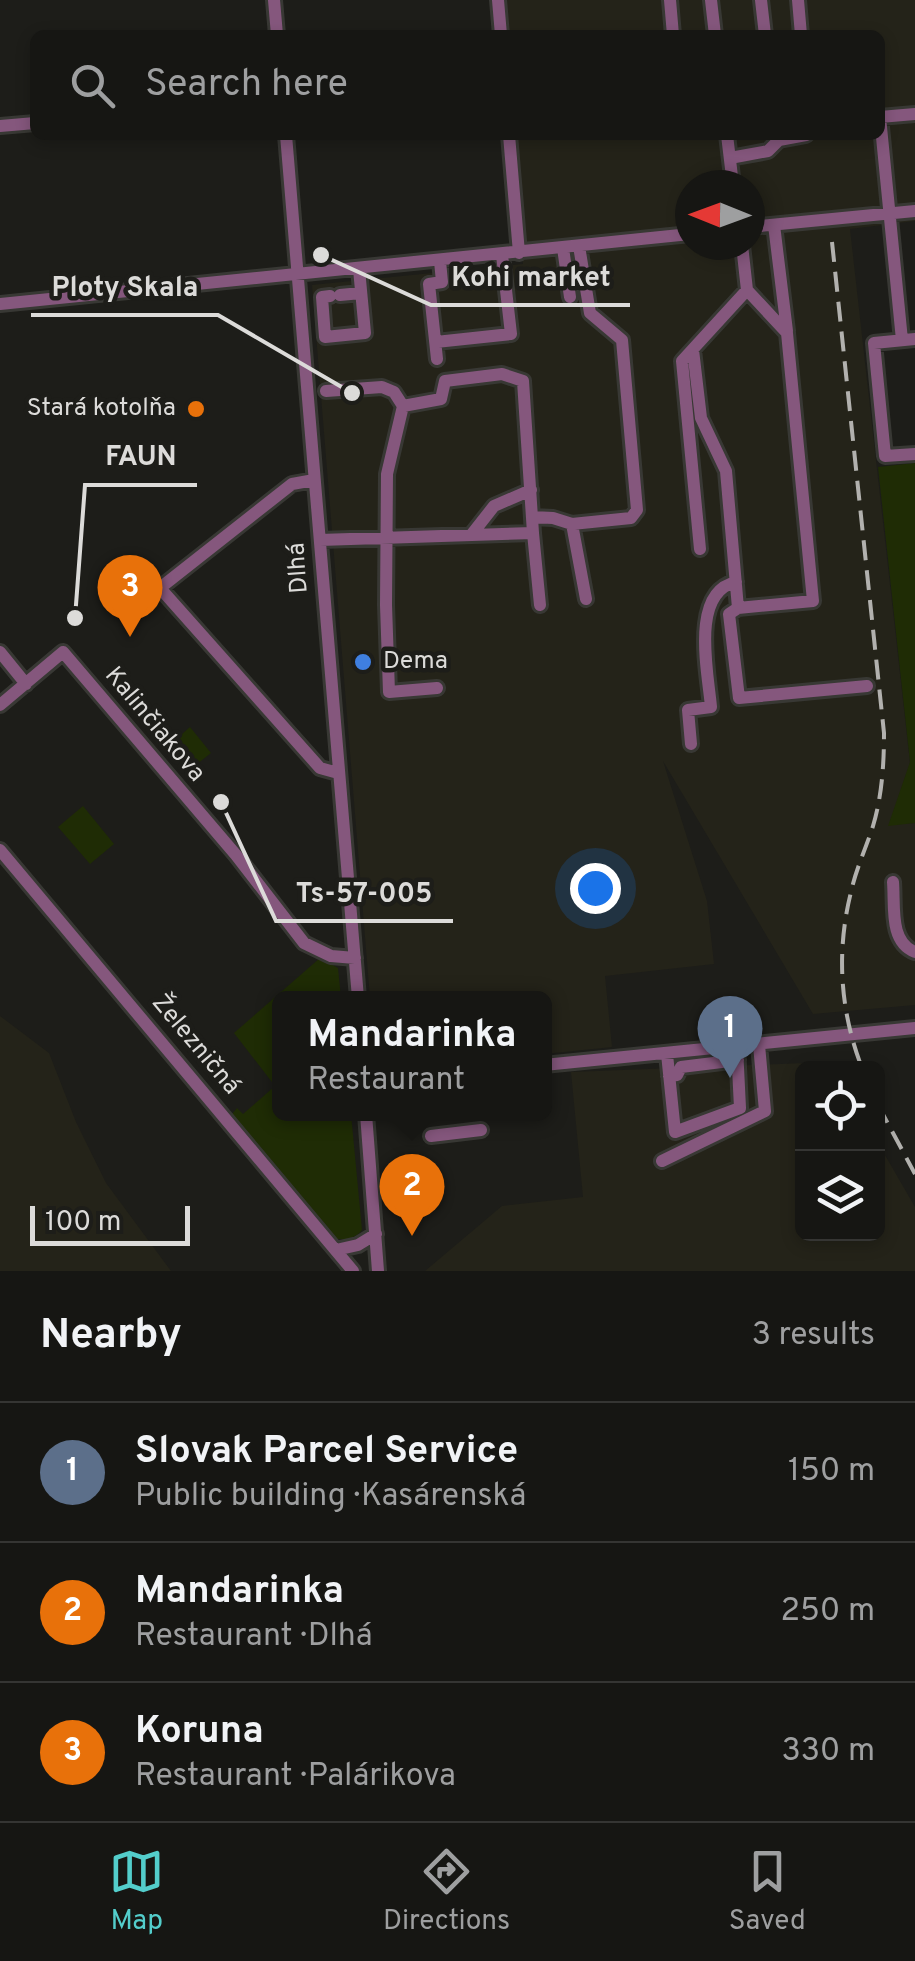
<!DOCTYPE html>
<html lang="en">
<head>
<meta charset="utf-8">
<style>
	body { margin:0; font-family:Overpass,sans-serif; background:#1f1f1c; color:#f1f3f6 }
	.controls { position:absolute; right:30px; bottom:30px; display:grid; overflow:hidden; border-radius:15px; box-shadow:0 5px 15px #0003 }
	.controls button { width:90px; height:90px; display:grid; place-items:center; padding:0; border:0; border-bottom:2px solid #353533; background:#161613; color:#f1f3f6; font:50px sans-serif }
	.compass { position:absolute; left:675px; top:170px; width:90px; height:90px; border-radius:50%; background:#161613; box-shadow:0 5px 15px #0003; rotate:271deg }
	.scale { position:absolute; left:30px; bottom:25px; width:160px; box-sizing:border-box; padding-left:10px; border:5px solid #dcdbd9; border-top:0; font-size:28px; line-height:35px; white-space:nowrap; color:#dcdbd9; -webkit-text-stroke:8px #1d1d19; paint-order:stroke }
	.you { position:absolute; left:595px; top:888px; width:35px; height:35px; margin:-25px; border:8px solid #fff; border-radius:50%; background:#1a73e8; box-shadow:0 0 0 15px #1a73e833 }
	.badge { display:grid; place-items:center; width:65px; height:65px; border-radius:50%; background:#53cdcb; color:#fff; font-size:32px; font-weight:700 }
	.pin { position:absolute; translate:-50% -82px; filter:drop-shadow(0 2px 5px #0008) }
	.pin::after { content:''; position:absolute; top:52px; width:35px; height:30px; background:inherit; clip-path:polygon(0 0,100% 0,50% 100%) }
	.popup { position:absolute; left:272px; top:991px; width:280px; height:130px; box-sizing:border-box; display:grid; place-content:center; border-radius:15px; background:#161613; filter:drop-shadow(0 2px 8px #0005); font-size:32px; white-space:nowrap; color:#9e9fa0 }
	.popup b { font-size:38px; color:#f1f3f6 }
	.popup::after { content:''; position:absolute; left:50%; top:100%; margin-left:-20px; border:20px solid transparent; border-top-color:#161613 }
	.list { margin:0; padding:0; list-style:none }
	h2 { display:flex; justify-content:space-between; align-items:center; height:130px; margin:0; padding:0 40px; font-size:42px }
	h2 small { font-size:32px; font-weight:400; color:#9e9fa0 }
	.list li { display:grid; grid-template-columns:65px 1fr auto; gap:30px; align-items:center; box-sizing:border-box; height:140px; padding:0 40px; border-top:2px solid #353533 }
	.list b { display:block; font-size:38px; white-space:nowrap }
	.list p { margin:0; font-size:32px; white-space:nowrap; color:#9e9fa0 }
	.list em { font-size:32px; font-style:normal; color:#9e9fa0 }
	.icon { flex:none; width:55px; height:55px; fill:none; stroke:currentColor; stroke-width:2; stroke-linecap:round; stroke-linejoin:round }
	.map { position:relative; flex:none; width:915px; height:1271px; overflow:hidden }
	.search { position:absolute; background:#161613; box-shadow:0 5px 15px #0003; left:30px; right:30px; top:30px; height:110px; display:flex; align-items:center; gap:25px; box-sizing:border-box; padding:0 35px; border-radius:15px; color:#9e9fa0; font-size:38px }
	.sheet { height:550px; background:#161613 }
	nav { display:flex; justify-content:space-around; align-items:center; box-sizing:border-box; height:140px; border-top:2px solid #353533; background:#161613; font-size:28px; color:#9e9fa0 }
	nav a { display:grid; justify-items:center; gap:5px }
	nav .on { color:#53cdcb }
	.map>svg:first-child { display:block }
</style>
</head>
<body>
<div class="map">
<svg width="915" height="1271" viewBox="0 0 915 1271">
	<rect width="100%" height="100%" fill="#1d1d19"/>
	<path fill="#242319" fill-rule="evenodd" d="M 502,0 L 915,0 L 915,221 L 850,229 L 910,763 L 889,825 L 915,823 L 915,1005 L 813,1014 L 663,761 L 707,901 L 714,964 L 605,976 L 612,1047 L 545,1054 L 544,998 L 370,998 L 312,285 L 523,264 L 513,135 L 880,135 L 880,35 L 505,35 ZM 690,185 L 750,185 L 750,245 L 690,245 Z
		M 0,1016 L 49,1053 L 76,1122 L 106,1183 L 171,1271 L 0,1271 Z
		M 830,1062 L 834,1068 L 802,1068 L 802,1234 L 878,1234 L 878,1143 L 915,1207 L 915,1271 L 425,1271 L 502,1206 L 583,1197 L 571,1072 Z"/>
	<path fill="#1f2c05" d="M 915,463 L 915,823 L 888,826 L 910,762 L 878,467 Z
		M 190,727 L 211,753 L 197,764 L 186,751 L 173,761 L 164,750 Z
		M 83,806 L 114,844 L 90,864 L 58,827 Z
		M 320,958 L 338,968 L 341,998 L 280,998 L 280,1114 L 351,1114 L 362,1230 C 355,1239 344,1241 333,1238 L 233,1121 L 233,1113 L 237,1108 L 243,1114 L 275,1086 L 234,1033 Z"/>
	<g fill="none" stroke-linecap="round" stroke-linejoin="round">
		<defs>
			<path id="minor" d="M 274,0 L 277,35
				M 498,0 L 501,35
				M 670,0 L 673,35
				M 711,0 L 715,35
				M 761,0 L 765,35
				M 798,0 L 801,35
				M 0,126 L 35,123
				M 286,135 L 358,998
				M 509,135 L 519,253
				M 727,135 L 733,185
				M 779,140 L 806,135
				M 730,158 L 768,151 L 779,140 L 778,135
				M 774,225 L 787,331
				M 750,227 L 915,211
				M 563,248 L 570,297
				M 747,290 L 787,333 L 813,601 L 738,608 L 729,614 L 739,698 L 867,686
				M 340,295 L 361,293
				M 330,296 L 322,297 L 325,337 L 365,333 L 359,269
				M 0,304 L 690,234
				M 915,339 L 874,343 L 885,456 L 915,454
				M 902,340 L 880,117 L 915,114
				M 436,342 L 511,334 L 502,255
				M 693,350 L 701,418 L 726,471 L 738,608
				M 437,359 L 429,284 L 442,282 L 440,261
				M 326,391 L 382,387 L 394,392 L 403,406
				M 314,480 L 292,484 L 160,588 L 320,768 L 338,773
				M 532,517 L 553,518 L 572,524 L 631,518 L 637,510 L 622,340 L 590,313 L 579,246
				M 572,524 L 586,599
				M 472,534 L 494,506 L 531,490
				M 320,540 L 533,533 L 540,605
				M 700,549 L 682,361 L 747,290 L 742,245
				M 0,652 L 26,684
				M 437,688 L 389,692 L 386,605 L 387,474 L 403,406 L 441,399 L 445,381 L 502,374 L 523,381 L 533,533
				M 0,705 L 63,652 L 236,855 L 304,943 L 331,956 L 355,958
				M 691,744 L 688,710 L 711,707 C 708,672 690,592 736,582
				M 0,850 L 353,1271
				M 893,882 C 895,906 889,942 915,952
				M 667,1054 L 675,1132 L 740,1108 L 737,1047
				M 544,1065 L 915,1028
				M 669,1076 L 677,1075 L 681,1067 L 738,1060
				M 366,1114 L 378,1271
				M 431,1136 L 481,1130
				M 662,1161 L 765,1111 L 759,1045
				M 336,1250 L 358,1245 L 376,1234"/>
		</defs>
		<use href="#minor" stroke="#383834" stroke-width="18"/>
		<use href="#minor" stroke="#85577d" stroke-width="12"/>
		<path stroke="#b2b1ae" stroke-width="4" stroke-dasharray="20 10" stroke-linecap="butt" d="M 832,242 L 884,733 C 884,764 882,796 873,826 C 866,848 856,869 851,892 C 836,952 840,1011 862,1068
			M 878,1105 L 915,1174"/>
	</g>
	<circle fill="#e8710a" stroke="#1d1d19" stroke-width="4" cx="196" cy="409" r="10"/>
	<circle fill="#3f7fe0" stroke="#1d1d19" stroke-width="4" cx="363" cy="662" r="10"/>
	<g text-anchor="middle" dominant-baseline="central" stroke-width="9" stroke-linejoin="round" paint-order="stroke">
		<g font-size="25" fill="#dcdbd9" stroke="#1d1d19" text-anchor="end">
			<text x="176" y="409">Stará kotolňa</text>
			<text x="383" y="662" text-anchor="start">Dema</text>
		</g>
		<g font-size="25" fill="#dcdbd9" stroke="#1d1d19">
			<text transform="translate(299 568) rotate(-94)">Dlhá</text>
			<text transform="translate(154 725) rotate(50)">Kalinčiakova</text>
			<text transform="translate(195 1045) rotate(50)">Železničná</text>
		</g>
	</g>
	<path fill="none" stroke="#dcdbd9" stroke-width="4" d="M321 255L431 305H630M352 393L218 315H31M75 618L85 485H197M221 802L276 921H453"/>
	<g fill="#dcdbd9" stroke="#1d1d19" stroke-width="4">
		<circle cx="321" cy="255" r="10"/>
		<circle cx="352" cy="393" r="10"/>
		<circle cx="75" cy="618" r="10"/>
		<circle cx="221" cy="802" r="10"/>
	</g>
	<g font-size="28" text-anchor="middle" font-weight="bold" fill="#dcdbd9" stroke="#1d1d19" stroke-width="9" stroke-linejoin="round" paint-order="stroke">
		<text x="531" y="286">Kohi market</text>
		<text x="125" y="296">Ploty Skala</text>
		<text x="141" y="465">FAUN</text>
		<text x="364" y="902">Ts-57-005</text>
	</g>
</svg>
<div class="controls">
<button><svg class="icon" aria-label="locate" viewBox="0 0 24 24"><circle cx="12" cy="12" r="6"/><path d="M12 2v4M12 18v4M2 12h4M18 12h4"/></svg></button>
<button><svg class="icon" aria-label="layers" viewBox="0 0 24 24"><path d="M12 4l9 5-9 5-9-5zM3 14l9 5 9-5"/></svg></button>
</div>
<svg class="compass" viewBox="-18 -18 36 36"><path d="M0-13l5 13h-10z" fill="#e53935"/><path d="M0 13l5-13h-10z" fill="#9e9fa0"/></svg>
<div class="scale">100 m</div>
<div class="you"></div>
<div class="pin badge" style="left:730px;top:1078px;background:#5c6f8a">1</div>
<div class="pin badge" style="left:412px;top:1236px;background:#e8710a">2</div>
<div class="popup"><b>Mandarinka</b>Restaurant</div>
<div class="pin badge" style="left:130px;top:637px;background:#e8710a">3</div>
<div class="search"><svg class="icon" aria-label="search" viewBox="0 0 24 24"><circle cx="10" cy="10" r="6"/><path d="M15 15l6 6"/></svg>Search here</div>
</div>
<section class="sheet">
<h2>Nearby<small>3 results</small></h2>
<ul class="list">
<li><span class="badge" style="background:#5c6f8a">1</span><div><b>Slovak Parcel Service</b><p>Public building · Kasárenská</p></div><em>150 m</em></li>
<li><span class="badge" style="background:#e8710a">2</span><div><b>Mandarinka</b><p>Restaurant · Dlhá</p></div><em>250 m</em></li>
<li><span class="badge" style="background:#e8710a">3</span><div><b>Koruna</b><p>Restaurant · Palárikova</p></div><em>330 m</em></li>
</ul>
</section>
<nav>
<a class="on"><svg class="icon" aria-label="map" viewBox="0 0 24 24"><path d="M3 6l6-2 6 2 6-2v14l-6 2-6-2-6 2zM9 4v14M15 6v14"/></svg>Map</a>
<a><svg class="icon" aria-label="directions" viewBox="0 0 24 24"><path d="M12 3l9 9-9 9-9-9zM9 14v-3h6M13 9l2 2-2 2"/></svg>Directions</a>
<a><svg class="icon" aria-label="saved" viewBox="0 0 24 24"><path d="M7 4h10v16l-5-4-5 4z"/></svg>Saved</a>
</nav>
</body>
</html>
